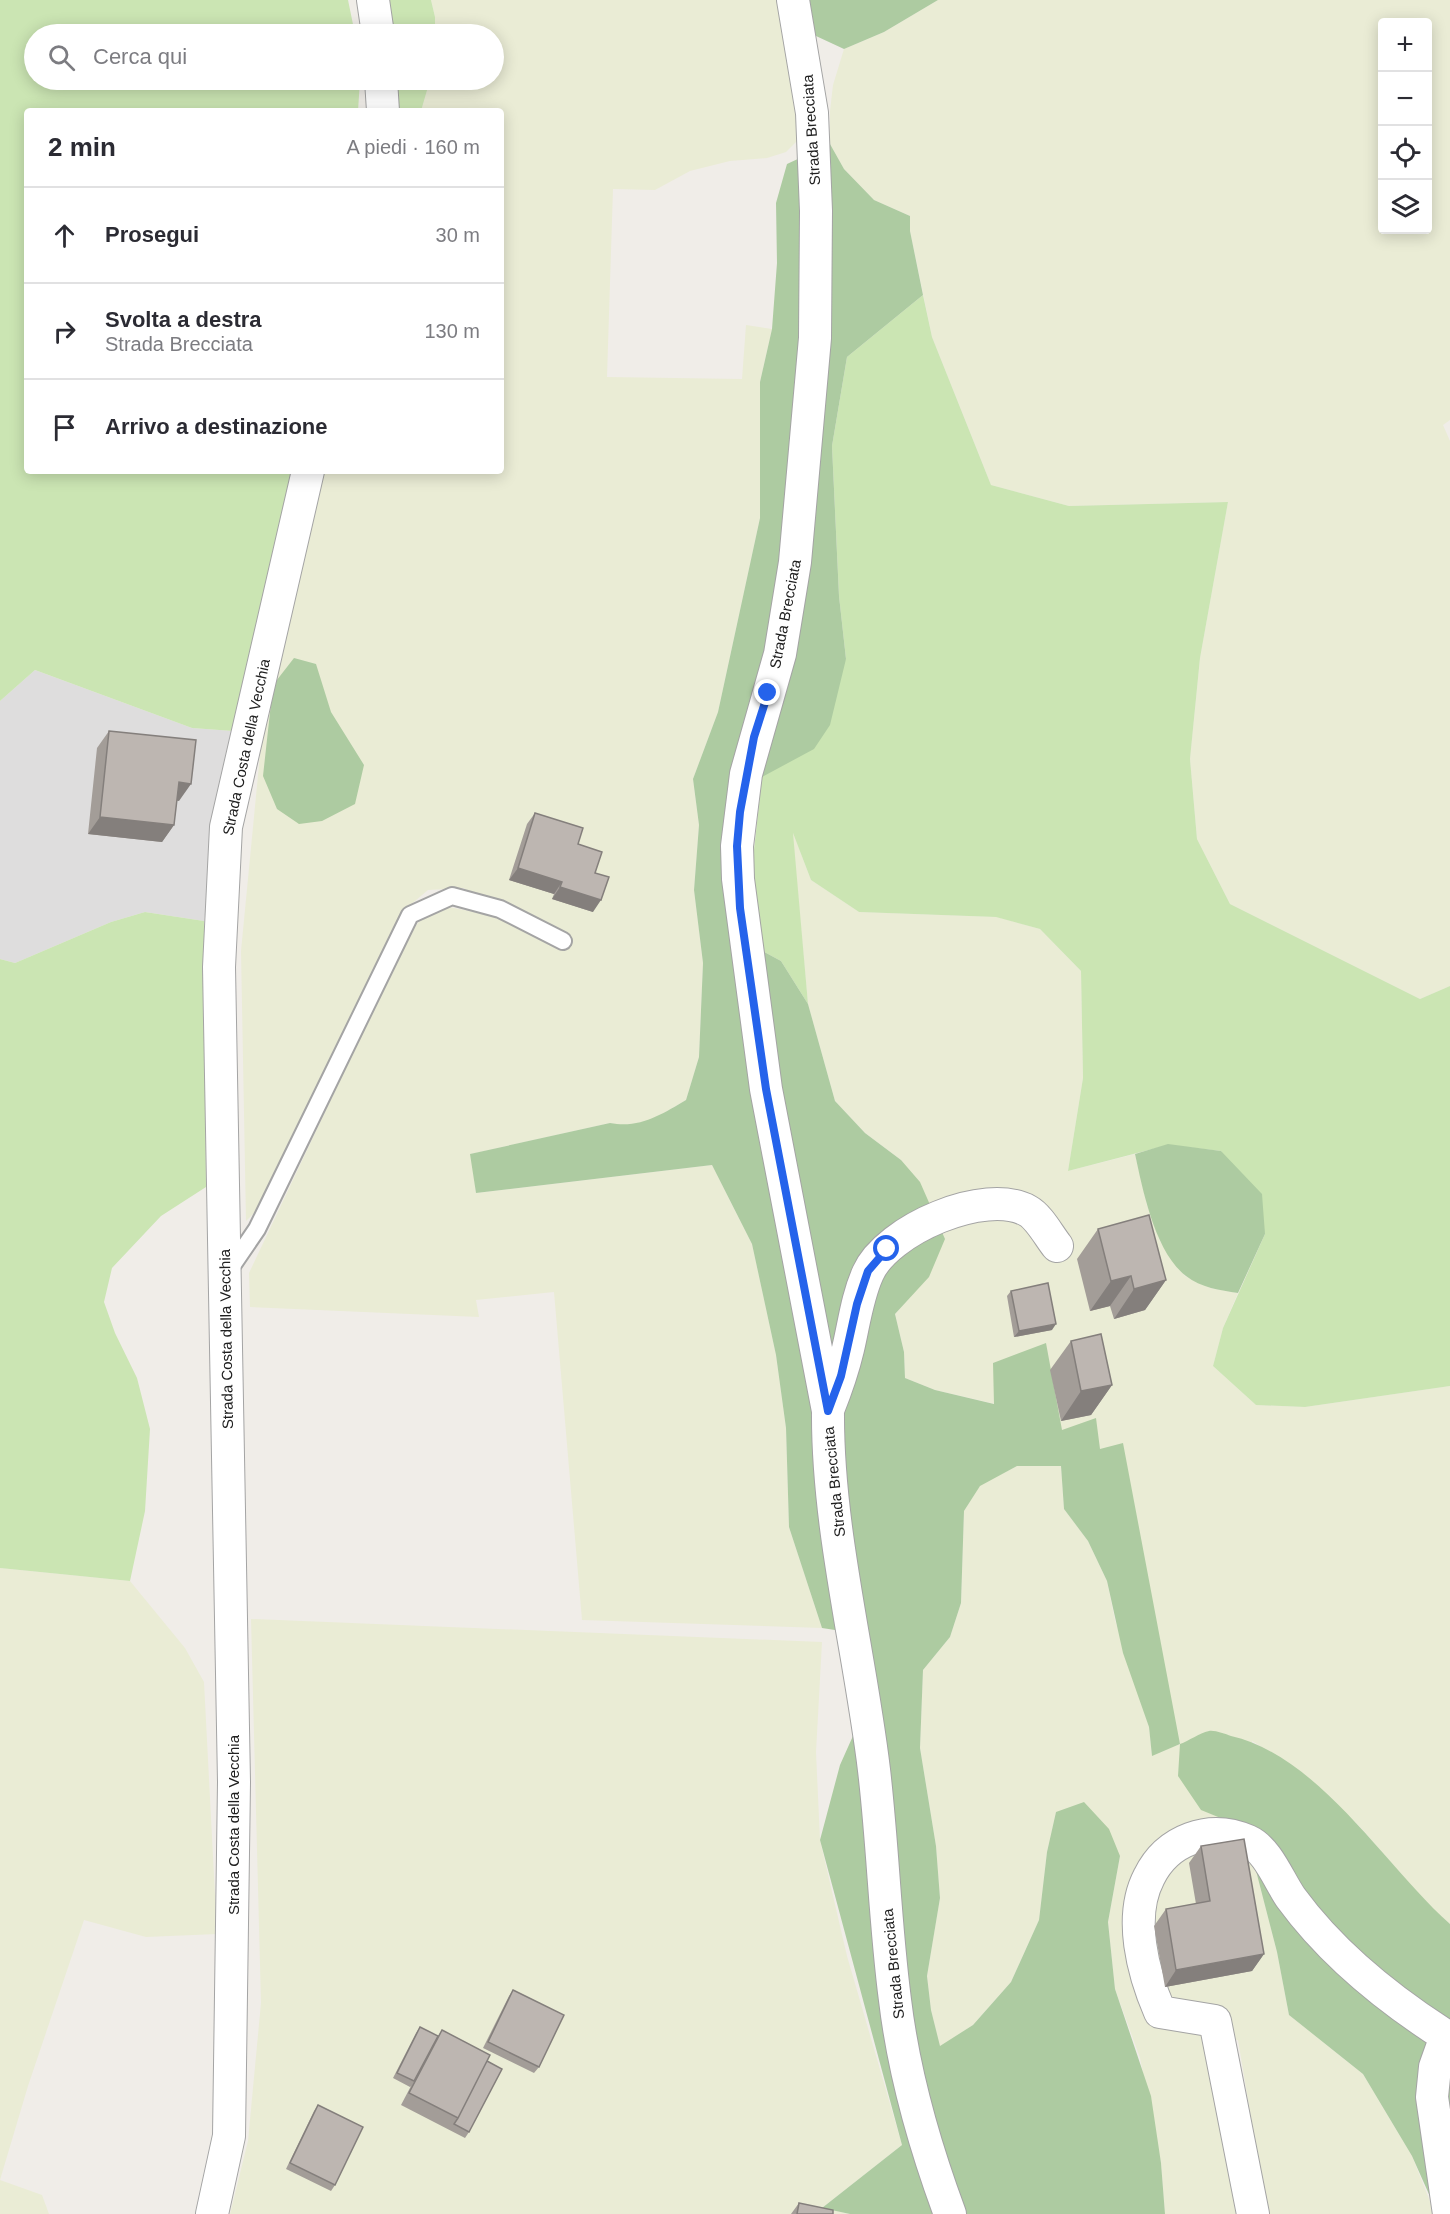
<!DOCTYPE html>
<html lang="it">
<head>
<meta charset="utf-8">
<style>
	body { margin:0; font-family:Arial,sans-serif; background:#f7f7f7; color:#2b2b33 }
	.controls { position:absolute; right:18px; top:18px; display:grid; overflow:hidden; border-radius:6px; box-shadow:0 3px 15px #0003 }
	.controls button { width:54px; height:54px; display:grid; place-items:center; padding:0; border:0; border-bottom:2px solid #e1e1e2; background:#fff; color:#2b2b33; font:30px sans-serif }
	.stop { position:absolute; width:18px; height:18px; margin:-14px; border:4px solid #2563eb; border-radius:50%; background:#fff }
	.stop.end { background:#2563eb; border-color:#fff; box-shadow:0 2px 6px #0008 }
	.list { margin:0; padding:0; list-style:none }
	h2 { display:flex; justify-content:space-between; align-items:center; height:78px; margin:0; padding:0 24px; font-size:26px }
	h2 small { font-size:20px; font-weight:400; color:#7c7c81 }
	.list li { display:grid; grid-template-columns:39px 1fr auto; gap:18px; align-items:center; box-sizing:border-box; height:96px; padding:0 24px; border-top:2px solid #e1e1e2 }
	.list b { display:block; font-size:22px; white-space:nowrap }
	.list p { margin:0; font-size:20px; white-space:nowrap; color:#7c7c81 }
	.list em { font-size:20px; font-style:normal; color:#7c7c81 }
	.icon { flex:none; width:33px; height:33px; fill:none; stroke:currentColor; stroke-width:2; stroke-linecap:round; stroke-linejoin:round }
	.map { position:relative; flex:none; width:1450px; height:2214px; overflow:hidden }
	.search { position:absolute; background:#fff; box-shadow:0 3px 15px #0003; left:24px; top:24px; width:480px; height:66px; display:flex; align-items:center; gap:15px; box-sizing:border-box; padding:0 21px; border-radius:33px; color:#7c7c81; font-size:22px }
	.panel { position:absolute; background:#fff; box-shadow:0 3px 15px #0003; left:24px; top:108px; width:480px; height:366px; border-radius:6px }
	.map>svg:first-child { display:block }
</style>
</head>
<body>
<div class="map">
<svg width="1450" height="2214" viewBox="0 0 1450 2214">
	<rect width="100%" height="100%" fill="#f0ede8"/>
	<path fill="#dedddd" d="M 35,670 L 192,728 L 233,731 L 204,921 L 145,912 L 111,922 L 15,963 L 0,959 L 0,701 Z"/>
	<path fill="#eaecd5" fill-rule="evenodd" d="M 431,0 L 783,0 L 800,138 L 786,152 L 767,158 L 730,161 L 690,171 L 655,190 L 613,189 L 607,377 L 742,379 L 746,325 L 772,329 L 760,382 L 760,518 L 718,712 L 693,779 L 699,825 L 694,890 L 703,963 L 699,1057 L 686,1100 L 652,1120 L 624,1126 L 610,1123 L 471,1154 L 476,1193 L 712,1165 L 752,1244 L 776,1355 L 786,1428 L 789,1527 L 822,1628 L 582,1620 L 554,1292 L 476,1300 L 479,1317 L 250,1307 L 249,1273 L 408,936 L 424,915 L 444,906 L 479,913 L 464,888 L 428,890 L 402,912 L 259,1208 L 246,1221 L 241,951 L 265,703 L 320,471 L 501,471 L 501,111 L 421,111 L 430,80 L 494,80 L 494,34 L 435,34 L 435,17 Z
		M 938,0 L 1450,0 L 1450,420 L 1443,425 L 1450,441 L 1450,986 L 1420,999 L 1230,904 L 1197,839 L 1190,759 L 1200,658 L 1228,502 L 1069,506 L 991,485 L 932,337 L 910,231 L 910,216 L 874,200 L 844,169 L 830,144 L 830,111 L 833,85 L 844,49 L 884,32 ZM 1382,22 L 1428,22 L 1428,230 L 1382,230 Z
		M 792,830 L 811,880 L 859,912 L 997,917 L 1040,929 L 1081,971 L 1083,1078 L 1068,1171 L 1135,1154 L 1147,1205 L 1160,1241 L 1185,1276 L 1210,1288 L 1238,1293 L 1223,1328 L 1213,1366 L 1256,1405 L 1305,1407 L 1450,1386 L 1450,1924 L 1427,1904 L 1361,1828 L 1304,1774 L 1252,1741 L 1245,1828 L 1277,1952 L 1289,2015 L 1363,2074 L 1412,2156 L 1435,2214 L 1267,2214 L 1238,2040 L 1214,2043 L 1246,2214 L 1165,2214 L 1161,2163 L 1140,2058 L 1115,1989 L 1108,1922 L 1120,1856 L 1056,1812 L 1047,1852 L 1039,1920 L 1011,1982 L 973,2025 L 940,2047 L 931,2010 L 927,1976 L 940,1898 L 936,1846 L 920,1748 L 923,1670 L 950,1637 L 961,1603 L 964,1511 L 980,1485 L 1017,1466 L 1061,1466 L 1064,1509 L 1088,1541 L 1107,1581 L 1115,1620 L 1149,1727 L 1152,1755 L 1180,1744 L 1100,1449 L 1062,1430 L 995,1404 L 935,1390 L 905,1378 L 904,1352 L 895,1314 L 911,1296 L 901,1160 L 865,1133 L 835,1101 L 808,1004 Z
		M 0,1568 L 130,1581 L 185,1648 L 204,1682 L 217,1934 L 146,1937 L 84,1920 L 28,2086 L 0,2180 L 42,2195 L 49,2214 L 0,2214 Z
		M 251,1619 L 822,1642 L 816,1752 L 820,1840 L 847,1956 L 902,2145 L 822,2208 L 850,2214 L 230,2214 L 248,2141 L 261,2003 Z"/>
	<path fill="#cbe5b3" d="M 0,0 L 348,0 L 355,34 L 34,34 L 34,80 L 360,80 L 358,111 L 27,111 L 27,471 L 292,471 L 233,731 L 192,728 L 35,670 L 0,701 Z
		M 387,0 L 431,0 L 435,17 L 435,34 L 392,34 Z
		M 396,80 L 430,80 L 421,111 L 399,111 Z
		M 923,295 L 932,337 L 991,485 L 1069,506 L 1228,502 L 1200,658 L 1190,759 L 1197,839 L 1230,904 L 1420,999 L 1450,986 L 1450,1386 L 1305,1407 L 1256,1405 L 1213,1366 L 1223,1328 L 1265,1234 L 1221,1151 L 1168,1145 L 1068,1171 L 1083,1078 L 1081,971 L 1040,929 L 996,917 L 859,912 L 811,880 L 793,833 L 808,1004 L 781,961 L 757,948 L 751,877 L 762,777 L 846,659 L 839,596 L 832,446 L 847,357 Z
		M 145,912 L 204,921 L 206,1187 L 161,1216 L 112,1268 L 104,1302 L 115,1333 L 137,1378 L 150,1429 L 145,1511 L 130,1581 L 0,1568 L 0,959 L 15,963 L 111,922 Z"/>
	<path fill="#adcba1" d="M 805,0 L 938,0 L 884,32 L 844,49 L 816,36 Z
		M 830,144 L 844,169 L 874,200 L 910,216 L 910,231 L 923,295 L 847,357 L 832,446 L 839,596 L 846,659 L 830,725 L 814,749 L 762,777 L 731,828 L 757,948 L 781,961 L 808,1004 L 835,1101 L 865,1133 L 901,1160 L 920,1182 L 945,1239 L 929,1277 L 895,1314 L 904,1352 L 905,1378 L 935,1390 L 994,1404 L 993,1363 L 1046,1343 L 1062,1430 L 1096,1418 L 1100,1449 L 1123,1443 L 1180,1744 C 1189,1741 1199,1733 1209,1731 C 1215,1730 1225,1734 1231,1736 C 1319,1756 1385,1866 1450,1924 L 1450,2214 L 1432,2201 L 1412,2156 L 1363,2074 L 1289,2015 L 1277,1952 L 1245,1828 L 1201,1810 L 1178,1776 L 1180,1744 L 1152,1756 L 1149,1727 L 1123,1653 L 1107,1581 L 1088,1541 L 1064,1509 L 1061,1466 L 1017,1466 L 980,1486 L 964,1511 L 961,1603 L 950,1637 L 923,1670 L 920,1748 L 936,1846 L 940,1898 L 927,1976 L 931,2010 L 940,2046 L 973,2025 L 1011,1982 L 1039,1920 L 1047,1852 L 1056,1812 L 1084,1802 L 1109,1829 L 1120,1856 L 1108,1922 L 1115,1989 L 1151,2096 L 1161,2163 L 1165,2214 L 850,2214 L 822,2208 L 902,2145 L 820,1840 L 840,1765 L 873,1691 L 861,1634 L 822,1628 L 789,1527 L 786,1428 L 776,1355 L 752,1244 L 712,1165 L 476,1193 L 470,1154 L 610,1123 C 640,1129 662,1114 686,1100 L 699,1057 L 703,963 L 694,890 L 699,825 L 693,779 L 718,712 L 760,518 L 760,382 L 772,329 L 777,263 L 776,203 L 787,164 Z
		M 294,658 L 316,664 L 331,712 L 364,765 L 355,804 L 322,821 L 299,824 L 277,809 L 263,776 L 273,685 Z
		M 1168,1144 L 1221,1151 L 1262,1194 L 1265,1234 L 1238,1293 C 1220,1290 1201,1288 1186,1276 C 1155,1252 1143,1191 1135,1154 Z"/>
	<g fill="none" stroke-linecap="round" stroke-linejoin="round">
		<defs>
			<path id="service" d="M 227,1273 L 257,1229 L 410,915 L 452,896 L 500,909 L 563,941"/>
			<path id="minor" d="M 373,0 L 378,34
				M 793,0 L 812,113 L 816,211 L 815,338 L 795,562 L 780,654 L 746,774 L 737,846 L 738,879 L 766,1089 L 828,1411 C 827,1529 860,1652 874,1770 C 883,1846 885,1924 895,2000 C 904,2075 924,2144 950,2214
				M 381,80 L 383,111
				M 828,1410 C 836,1390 843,1370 848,1349 C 854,1324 857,1297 868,1273 C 887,1230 985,1187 1028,1211 C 1039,1217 1049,1236 1057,1246
				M 212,2214 L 229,2136 L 234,1782 L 219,967 L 226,827 L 308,471
				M 1253,2214 L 1215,2021 L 1160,2012 C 1143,1973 1128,1917 1149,1877 C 1167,1840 1209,1824 1248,1841 C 1268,1850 1279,1881 1291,1898 C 1332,1954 1388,1999 1446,2036
				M 1449,2214 L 1432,2097 L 1435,2067 L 1446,2036 L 1450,2039"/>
		</defs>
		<use href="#service" stroke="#a4a4a4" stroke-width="20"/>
		<use href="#minor" stroke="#a4a4a4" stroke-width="34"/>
		<use href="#service" stroke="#fff" stroke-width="16"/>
		<use href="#minor" stroke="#fff" stroke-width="32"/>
	</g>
	<path fill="#a39d98" d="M 109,731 L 179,801 L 177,800 L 174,825 L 162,842 L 88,834 L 97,748 Z
		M 535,813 L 578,844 L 595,873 L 593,912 L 552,899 L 554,894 L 509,880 L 527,824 Z
		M 1098,1229 L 1166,1280 L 1145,1310 L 1114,1319 L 1110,1306 L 1090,1311 L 1077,1259 Z
		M 1011,1291 L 1052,1330 L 1014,1337 L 1007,1296 Z
		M 1071,1341 L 1112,1385 L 1091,1415 L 1061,1421 L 1050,1370 Z
		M 1201,1846 L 1264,1954 L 1252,1971 L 1165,1987 L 1154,1926 L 1166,1909 L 1196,1904 L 1189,1863 Z
		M 513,1990 L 539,2067 L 534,2073 L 483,2048 L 509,1996 Z
		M 420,2027 L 438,2036 L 442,2030 L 487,2061 L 469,2132 L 465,2138 L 401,2105 L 411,2086 L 410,2087 L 393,2078 L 416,2033 Z
		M 318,2105 L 335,2185 L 331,2191 L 286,2169 L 314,2111 Z
		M 799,2203 L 833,2214 L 791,2214 Z"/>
	<path fill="#847f7c" d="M 179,782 L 191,784 L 179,801 L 167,799 Z
		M 100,817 L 174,825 L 162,842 L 88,834 Z
		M 518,868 L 562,882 L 554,894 L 509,880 Z
		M 560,887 L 601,900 L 593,912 L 552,899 Z
		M 1131,1276 L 1110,1306 L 1090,1311 L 1111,1281 Z
		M 1166,1280 L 1145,1310 L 1114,1319 L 1134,1289 Z
		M 1056,1324 L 1052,1330 L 1014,1337 L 1019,1331 Z
		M 1112,1385 L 1091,1415 L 1061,1421 L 1081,1391 Z
		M 1264,1954 L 1252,1971 L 1165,1987 L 1176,1970 Z"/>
	<path fill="#bdb6b1" stroke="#847f7c" stroke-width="1.5" d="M 109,731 L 196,740 L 191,784 L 179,782 L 174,825 L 100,817 Z
		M 535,813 L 583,828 L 578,844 L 602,852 L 595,873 L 609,877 L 601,900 L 560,887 L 562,882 L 518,868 Z
		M 1149,1215 L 1166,1280 L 1134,1289 L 1131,1276 L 1111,1281 L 1098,1229 Z
		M 1048,1283 L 1056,1324 L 1019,1331 L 1011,1291 Z
		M 1101,1334 L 1112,1385 L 1081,1391 L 1071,1341 Z
		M 1244,1839 L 1264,1954 L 1176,1970 L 1166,1909 L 1210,1901 L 1201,1846 Z
		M 513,1990 L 564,2015 L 539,2067 L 488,2042 Z
		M 420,2027 L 438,2036 L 414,2081 L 397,2073 Z
		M 442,2030 L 490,2055 L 458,2118 L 409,2093 Z
		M 487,2061 L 502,2069 L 469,2132 L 454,2124 L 458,2118 Z
		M 318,2105 L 363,2127 L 335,2185 L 290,2163 Z
		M 799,2203 L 833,2210 L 833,2214 L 797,2214 Z"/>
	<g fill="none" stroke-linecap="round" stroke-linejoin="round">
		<path stroke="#2563eb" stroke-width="8" d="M 768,693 L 754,737 L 740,812 L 737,846 L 740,908 L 766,1089 L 828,1411 L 841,1376 L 857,1304 L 868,1271 L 887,1249"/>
	</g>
	<g text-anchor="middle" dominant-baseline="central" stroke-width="6" stroke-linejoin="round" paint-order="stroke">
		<g font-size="15" fill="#202020" stroke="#fff">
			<text transform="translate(811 130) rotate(-94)">Strada Brecciata</text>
			<text transform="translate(785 614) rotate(-79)">Strada Brecciata</text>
			<text transform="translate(246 747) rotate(-78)">Strada Costa della Vecchia</text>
			<text transform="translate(226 1339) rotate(-91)">Strada Costa della Vecchia</text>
			<text transform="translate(834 1482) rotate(-96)">Strada Brecciata</text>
			<text transform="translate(233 1825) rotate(-90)">Strada Costa della Vecchia</text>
			<text transform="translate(893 1964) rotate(-96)">Strada Brecciata</text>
		</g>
	</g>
</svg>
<div class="controls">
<button>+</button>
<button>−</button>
<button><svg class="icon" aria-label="locate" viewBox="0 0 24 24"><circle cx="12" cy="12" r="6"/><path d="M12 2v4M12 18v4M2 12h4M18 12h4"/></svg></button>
<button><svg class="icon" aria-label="layers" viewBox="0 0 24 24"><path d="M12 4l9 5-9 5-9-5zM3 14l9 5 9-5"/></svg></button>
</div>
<div class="stop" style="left:887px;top:1249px"></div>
<div class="stop end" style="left:768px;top:693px"></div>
<div class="search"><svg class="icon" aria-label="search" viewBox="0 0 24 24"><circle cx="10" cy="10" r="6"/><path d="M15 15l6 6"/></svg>Cerca qui</div>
<section class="panel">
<h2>2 min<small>A piedi · 160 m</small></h2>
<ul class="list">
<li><svg class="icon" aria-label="ahead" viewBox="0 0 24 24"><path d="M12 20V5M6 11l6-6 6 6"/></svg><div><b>Prosegui</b></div><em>30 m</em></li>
<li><svg class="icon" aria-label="right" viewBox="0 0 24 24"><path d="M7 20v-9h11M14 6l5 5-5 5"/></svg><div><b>Svolta a destra</b><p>Strada Brecciata</p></div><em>130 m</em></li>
<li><svg class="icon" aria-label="arrive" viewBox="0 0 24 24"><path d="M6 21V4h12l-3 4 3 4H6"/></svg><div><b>Arrivo a destinazione</b></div></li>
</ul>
</section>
</div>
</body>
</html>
